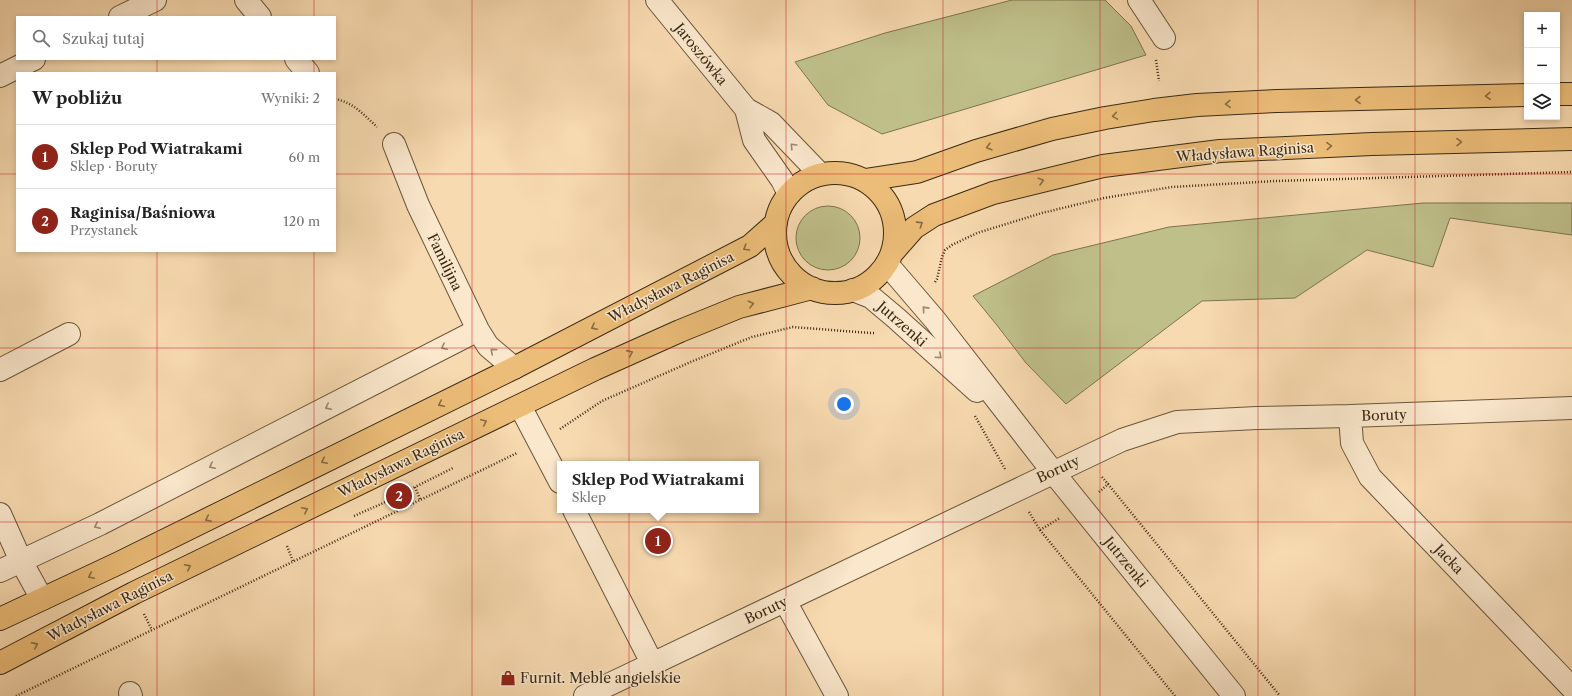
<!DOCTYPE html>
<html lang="pl">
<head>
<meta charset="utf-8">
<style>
	body { margin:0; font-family:"Libre Caslon Text",serif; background:#f2f2f2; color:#222 }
	.controls { position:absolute; right:12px; top:12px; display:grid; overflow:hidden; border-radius:0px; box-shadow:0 2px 6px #0003 }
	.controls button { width:36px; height:36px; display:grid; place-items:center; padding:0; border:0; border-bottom:1px solid #e0e0e0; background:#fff; color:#222; font:20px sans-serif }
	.you { position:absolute; left:844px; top:404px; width:14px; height:14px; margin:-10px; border:3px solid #fff; border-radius:50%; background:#1a73e8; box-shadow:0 0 0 6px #1a73e833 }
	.badge { display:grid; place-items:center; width:26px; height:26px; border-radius:50%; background:#8f2418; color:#fff; font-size:13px; font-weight:700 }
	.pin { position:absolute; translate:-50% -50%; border:2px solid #fff; box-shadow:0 1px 4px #0006 }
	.popup { position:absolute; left:557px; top:461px; width:202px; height:52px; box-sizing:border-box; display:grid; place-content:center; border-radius:0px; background:#fff; filter:drop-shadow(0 1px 3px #0005); font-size:13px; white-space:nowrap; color:#767676 }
	.popup b { font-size:15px; color:#222 }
	.popup::after { content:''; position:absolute; left:50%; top:100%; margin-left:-8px; border:8px solid transparent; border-top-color:#fff }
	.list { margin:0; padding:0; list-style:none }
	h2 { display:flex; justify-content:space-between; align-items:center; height:52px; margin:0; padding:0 16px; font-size:17px }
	h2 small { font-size:13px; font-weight:400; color:#767676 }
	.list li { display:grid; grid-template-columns:26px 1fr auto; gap:12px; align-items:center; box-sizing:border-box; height:64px; padding:0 16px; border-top:1px solid #e0e0e0 }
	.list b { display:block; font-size:15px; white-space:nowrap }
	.list p { margin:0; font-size:13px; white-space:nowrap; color:#767676 }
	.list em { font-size:13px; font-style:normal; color:#767676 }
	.icon { flex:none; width:22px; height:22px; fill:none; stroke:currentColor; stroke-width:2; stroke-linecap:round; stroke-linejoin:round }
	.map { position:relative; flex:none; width:1572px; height:696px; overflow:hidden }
	.search { position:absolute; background:#fff; box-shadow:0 2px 6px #0003; left:16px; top:16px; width:320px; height:44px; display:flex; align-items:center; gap:10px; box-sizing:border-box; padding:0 14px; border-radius:0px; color:#767676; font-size:15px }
	.panel { position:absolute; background:#fff; box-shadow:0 2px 6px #0003; left:16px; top:72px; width:320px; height:180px; border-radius:0px }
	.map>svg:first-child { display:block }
</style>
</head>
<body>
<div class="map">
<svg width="1572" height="696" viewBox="0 0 1572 696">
	<rect width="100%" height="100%" fill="#f8dab0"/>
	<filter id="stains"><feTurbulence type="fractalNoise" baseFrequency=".005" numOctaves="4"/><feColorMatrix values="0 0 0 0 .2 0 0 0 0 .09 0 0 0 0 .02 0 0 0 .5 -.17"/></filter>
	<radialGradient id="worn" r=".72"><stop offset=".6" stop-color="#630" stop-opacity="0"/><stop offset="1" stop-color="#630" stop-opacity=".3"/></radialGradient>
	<path fill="#bfbf8a" stroke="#7c744f" d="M 1012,0 L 1105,0 L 1131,26 L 1146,55 L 882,134 L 828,105 L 795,62 L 885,33 Z
		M 1423,203 L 1572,203 L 1572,235 L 1450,218 L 1433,267 L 1367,250 L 1295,298 L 1202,301 L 1066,404 L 1026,363 L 996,324 L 973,296 L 1053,255 L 1169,227 Z
		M796 238a32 32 0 1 1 64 0a32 32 0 1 1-64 0Z"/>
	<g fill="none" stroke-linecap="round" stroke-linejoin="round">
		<defs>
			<path id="minor" d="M 246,0 L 260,17
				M 657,0 L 746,109 L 771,123 L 820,174
				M 1139,0 L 1164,38
				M 120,17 L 155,0
				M 296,59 L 308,73
				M 0,76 L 34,59
				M 746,109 L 754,140 L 782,180 L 789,194
				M 394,144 L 418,205 L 478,330 L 488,346 L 514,368
				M 887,264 L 935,320 L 1053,472 L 1234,696
				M 853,290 L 871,297 L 896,318 L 977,391
				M 0,370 L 69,334
				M 520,406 L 560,482
				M 1350,416 L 1352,443 L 1370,477 L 1572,688
				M 574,510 L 652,663
				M 0,514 L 21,561 L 42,599
				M 0,571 L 100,524 L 478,330
				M 785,601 L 837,696
				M 130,693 L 131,696
				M 585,696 L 1122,440 L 1177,422 L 1257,418 L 1350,416 L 1572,408"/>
			<path id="major" d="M 1557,94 L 1572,94
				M775 233a60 60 0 1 1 120 0a60 60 0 1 1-120 0Z
				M 865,180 L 917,172 L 976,151 L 1052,129 L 1105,118 L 1154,110 L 1197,105 L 1277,101 L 1527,95
				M 893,252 L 914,228 L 934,215 L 993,193 L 1103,166 L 1220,151 L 1372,144 L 1572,139
				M 0,619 L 119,563 L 514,368 L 750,246 L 776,223
				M 0,663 L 134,593 L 595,369 L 680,331 L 739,307 L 812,288"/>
		</defs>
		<use href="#minor" stroke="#6a563b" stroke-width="24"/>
		<use href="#major" stroke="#3a2a14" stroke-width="24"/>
		<path stroke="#3a2a14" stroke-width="2.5" stroke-dasharray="1 2" stroke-linecap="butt" d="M 1156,60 L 1159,81
			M 335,99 C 353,102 364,115 377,127
			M 935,282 L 937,279 L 942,257 L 945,250 L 952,245 L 977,233 L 1042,213 L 1104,198 L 1172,187 L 1276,181 L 1572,172
			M 975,416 L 1005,469
			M 560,429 L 602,401 L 693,361 L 752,337 L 793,327 L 870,333 L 876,333
			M 1102,477 L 1108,484
			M 1099,492 L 1108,484 L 1280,696
			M 420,499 L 415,487 L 453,468
			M 1029,512 L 1040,530 L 1175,696
			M 354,516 L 399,496 L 415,487
			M 1040,530 L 1060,518
			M 287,546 L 293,561
			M 144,614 L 152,630
			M 16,696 L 517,453"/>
		<use href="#minor" stroke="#fae7cc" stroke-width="22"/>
		<use href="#major" stroke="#ecbd78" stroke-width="22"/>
	</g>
	<defs><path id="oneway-chevron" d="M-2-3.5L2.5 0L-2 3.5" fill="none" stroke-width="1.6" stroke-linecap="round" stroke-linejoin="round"/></defs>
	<g stroke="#8a6c41">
		<use href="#oneway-chevron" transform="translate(1488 96) rotate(178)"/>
		<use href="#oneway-chevron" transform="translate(1358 100) rotate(179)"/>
		<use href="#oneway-chevron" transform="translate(1228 104) rotate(177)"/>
		<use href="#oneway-chevron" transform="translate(1115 116) rotate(171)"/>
		<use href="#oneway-chevron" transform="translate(1459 142) rotate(-1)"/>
		<use href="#oneway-chevron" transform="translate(1329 146) rotate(-3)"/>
		<use href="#oneway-chevron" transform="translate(989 147) rotate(164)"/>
		<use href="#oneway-chevron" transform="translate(1041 181) rotate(-15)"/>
		<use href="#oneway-chevron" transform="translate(920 224) rotate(-33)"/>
		<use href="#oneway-chevron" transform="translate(746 248) rotate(149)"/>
		<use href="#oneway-chevron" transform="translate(751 304) rotate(-14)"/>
		<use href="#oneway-chevron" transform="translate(594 327) rotate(153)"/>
		<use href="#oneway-chevron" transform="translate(630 353) rotate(-24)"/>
		<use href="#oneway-chevron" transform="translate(441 404) rotate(154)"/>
		<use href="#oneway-chevron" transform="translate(484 422) rotate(-25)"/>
		<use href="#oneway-chevron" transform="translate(324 461) rotate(154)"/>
		<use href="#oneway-chevron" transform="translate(305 510) rotate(-26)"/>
		<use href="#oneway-chevron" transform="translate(208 519) rotate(154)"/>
		<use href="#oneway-chevron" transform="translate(188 567) rotate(-26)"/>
		<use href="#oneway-chevron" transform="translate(91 576) rotate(155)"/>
		<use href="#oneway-chevron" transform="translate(35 645) rotate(-27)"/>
	</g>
	<g stroke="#9a8870">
		<use href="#oneway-chevron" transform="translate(793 146) rotate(-134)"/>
		<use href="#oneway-chevron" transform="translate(925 309) rotate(-132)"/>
		<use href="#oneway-chevron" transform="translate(444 347) rotate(153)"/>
		<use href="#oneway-chevron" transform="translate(493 351) rotate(-140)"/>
		<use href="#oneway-chevron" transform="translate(939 356) rotate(42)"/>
		<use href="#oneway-chevron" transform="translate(328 407) rotate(153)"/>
		<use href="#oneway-chevron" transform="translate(212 466) rotate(153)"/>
		<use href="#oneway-chevron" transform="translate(97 526) rotate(155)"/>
	</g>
	<path fill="none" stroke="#d62828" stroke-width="1" stroke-opacity="0.55" d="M 157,0 L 157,17M 314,0 L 314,17M 472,0 L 472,696M 629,0 L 629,696M 786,0 L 786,696M 943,0 L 943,696M 1100,0 L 1100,696M 1258,0 L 1258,696M 1415,0 L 1415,696M 157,59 L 157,73M 314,59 L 314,73M 0,174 L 17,174M 335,174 L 1572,174M 157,251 L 157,696M 314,251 L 314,696M 0,348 L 1572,348M 0,522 L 1572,522"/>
	<defs>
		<symbol id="shop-bare" viewBox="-9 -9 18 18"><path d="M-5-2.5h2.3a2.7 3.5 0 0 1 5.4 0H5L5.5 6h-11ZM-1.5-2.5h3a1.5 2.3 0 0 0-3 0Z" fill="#8f2418" stroke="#fae7cc" stroke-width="2.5" paint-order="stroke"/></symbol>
	</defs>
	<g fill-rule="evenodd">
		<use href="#shop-bare" x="497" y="667" width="22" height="22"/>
	</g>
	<g text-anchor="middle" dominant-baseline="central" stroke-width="3" stroke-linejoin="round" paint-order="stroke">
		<g font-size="14" fill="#3a2a14" stroke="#fae7cc">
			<text transform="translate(701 54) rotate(51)">Jaroszówka</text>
			<text transform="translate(1245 152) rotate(-4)">Władysława Raginisa</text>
			<text transform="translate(445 262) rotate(64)">Familijna</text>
			<text transform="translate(671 287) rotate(-27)">Władysława Raginisa</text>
			<text transform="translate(902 324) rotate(41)">Jutrzenki</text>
			<text transform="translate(1384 415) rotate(-2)">Boruty</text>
			<text transform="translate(401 463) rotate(-26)">Władysława Raginisa</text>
			<text transform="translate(1058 469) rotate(-25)">Boruty</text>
			<text transform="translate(1449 559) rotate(46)">Jacka</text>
			<text transform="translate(1126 562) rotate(51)">Jutrzenki</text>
			<text transform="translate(110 606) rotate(-27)">Władysława Raginisa</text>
			<text transform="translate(766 610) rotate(-25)">Boruty</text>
		</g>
		<g font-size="14" fill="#3a2a14" stroke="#fae7cc" text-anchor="start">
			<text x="520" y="678">Furnit. Meble angielskie</text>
		</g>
	</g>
	<rect width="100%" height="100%" filter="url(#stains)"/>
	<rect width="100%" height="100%" fill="url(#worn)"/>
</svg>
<div class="controls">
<button>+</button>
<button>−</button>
<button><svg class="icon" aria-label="layers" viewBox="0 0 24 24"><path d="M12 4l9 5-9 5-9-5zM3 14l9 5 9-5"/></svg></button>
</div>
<div class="you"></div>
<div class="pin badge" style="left:658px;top:541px">1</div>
<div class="popup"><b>Sklep Pod Wiatrakami</b>Sklep</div>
<div class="pin badge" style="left:399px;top:496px">2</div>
<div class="search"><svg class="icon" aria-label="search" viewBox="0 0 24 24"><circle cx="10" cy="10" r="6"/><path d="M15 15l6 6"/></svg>Szukaj tutaj</div>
<section class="panel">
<h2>W pobliżu<small>Wyniki: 2</small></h2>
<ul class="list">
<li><span class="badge">1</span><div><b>Sklep Pod Wiatrakami</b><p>Sklep · Boruty</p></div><em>60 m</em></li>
<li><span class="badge">2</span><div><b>Raginisa/Baśniowa</b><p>Przystanek</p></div><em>120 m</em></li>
</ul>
</section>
</div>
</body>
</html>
